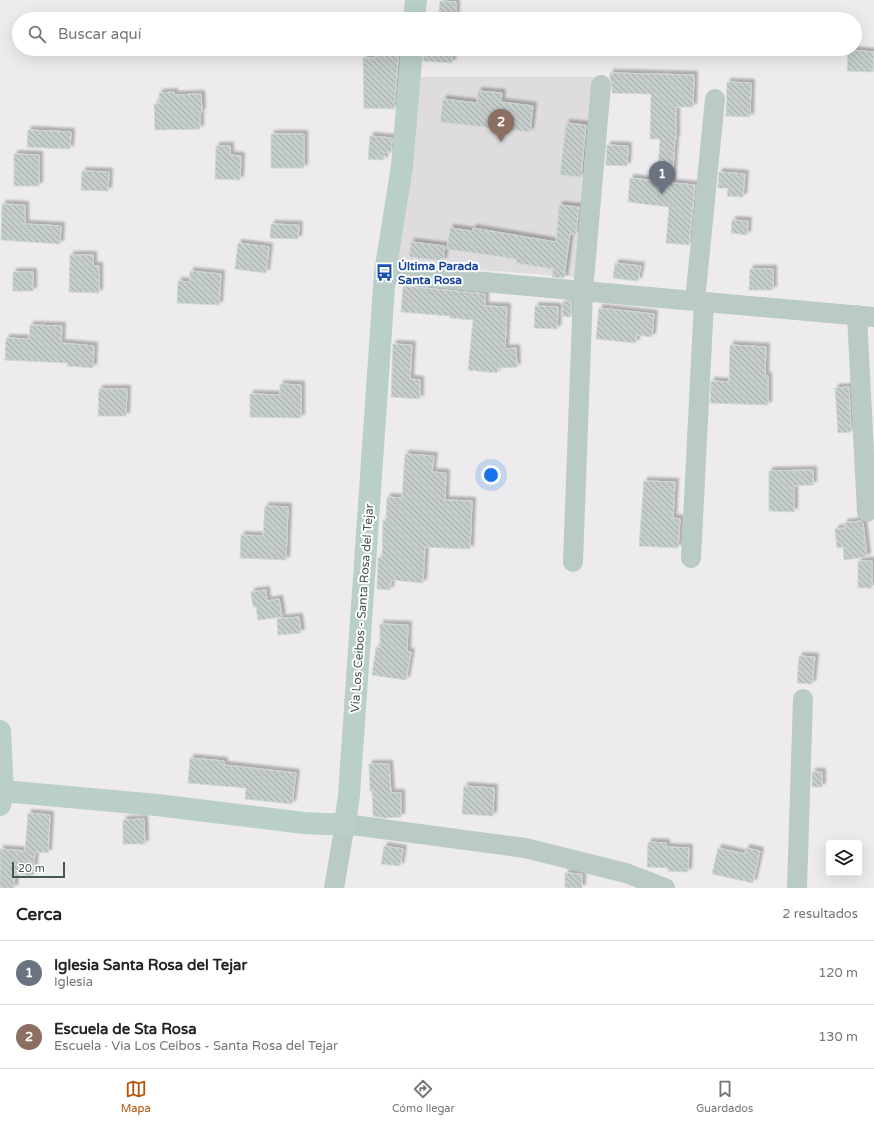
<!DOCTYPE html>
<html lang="es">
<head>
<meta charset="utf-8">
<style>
	body { margin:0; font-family:"Varela Round",sans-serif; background:#f6f6f6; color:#222 }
	.controls { position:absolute; right:12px; bottom:12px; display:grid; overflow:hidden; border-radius:4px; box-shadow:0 4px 16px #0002 }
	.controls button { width:36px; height:36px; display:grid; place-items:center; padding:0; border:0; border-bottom:1px solid #e0e0e0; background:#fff; color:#222; font:20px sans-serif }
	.scale { position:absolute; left:12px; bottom:10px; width:53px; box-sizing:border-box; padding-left:4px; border:2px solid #455750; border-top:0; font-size:11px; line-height:14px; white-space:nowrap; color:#455750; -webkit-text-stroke:3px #fff; paint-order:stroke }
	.you { position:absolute; left:491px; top:475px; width:14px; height:14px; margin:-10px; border:3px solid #fff; border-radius:50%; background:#1a73e8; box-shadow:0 0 0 6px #1a73e833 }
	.badge { display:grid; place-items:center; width:26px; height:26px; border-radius:50%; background:#b45309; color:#fff; font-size:13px; font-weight:700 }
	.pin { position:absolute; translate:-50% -33px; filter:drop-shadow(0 1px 2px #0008) }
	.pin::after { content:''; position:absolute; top:21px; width:14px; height:12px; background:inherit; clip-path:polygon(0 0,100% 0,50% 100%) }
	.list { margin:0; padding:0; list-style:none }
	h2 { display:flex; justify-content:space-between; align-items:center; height:52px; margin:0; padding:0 16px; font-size:17px }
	h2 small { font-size:13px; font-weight:400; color:#767676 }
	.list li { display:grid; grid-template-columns:26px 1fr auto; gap:12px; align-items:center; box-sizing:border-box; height:64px; padding:0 16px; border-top:1px solid #e0e0e0 }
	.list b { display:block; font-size:15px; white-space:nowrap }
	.list p { margin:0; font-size:13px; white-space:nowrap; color:#767676 }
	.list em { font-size:13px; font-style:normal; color:#767676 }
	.icon { flex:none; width:22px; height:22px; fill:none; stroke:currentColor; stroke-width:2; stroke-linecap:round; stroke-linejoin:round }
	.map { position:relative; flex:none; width:874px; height:888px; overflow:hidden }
	.search { position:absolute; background:#fff; box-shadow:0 4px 16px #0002; left:12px; right:12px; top:12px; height:44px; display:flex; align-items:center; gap:10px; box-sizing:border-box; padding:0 14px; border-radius:22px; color:#767676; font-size:15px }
	.sheet { height:180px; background:#fff }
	nav { display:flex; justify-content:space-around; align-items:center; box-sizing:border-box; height:56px; border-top:1px solid #e0e0e0; background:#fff; font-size:11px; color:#767676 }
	nav a { display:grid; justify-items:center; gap:2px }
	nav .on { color:#b45309 }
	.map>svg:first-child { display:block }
</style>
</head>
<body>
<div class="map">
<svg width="874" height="888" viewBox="0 0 874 888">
	<defs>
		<pattern id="building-back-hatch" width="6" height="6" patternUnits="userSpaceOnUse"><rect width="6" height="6" fill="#c5cdcc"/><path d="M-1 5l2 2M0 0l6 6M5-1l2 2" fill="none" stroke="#a2a9a8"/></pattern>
		<filter id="shadow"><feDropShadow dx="3.5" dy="-3.5" stdDeviation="1" flood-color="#0004"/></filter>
	</defs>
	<rect width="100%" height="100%" fill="#eeebee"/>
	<path fill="#dfdcdf" d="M 419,77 L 596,77 L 581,277 L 394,264 Z"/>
	<path fill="url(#building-back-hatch)" stroke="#cfd7d6" filter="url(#shadow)" d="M 440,1 L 456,2 L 456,15 L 455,15 L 455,19 L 438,19 Z
		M 375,49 L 399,49 L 394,109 L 364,108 L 363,58 L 375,58 Z
		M 424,49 L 453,49 L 452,63 L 423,61 Z
		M 848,50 L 874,52 L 873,72 L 847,71 Z
		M 610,73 L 694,75 L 693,107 L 676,107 L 676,139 L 675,139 L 672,183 L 695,185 L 689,245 L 666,243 L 669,207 L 628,202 L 630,178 L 657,181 L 660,139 L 650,139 L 651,94 L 612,93 L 612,86 L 610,78 Z
		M 727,82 L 751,83 L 750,117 L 726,116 Z
		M 478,91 L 502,93 L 501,102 L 533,106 L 530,132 L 440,122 L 443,99 L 477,103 Z
		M 174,92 L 174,95 L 201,94 L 202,112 L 200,112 L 200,129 L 155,130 L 154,104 L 159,104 L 159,93 Z
		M 566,123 L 586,125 L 581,177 L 560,175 Z
		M 28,130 L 71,132 L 70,149 L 27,147 Z
		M 271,134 L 304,134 L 304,168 L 271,168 Z
		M 370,136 L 392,138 L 391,153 L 384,152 L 384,160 L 368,159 Z
		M 607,145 L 628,146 L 627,166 L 606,165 Z
		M 216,146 L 230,146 L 230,155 L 241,156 L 240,180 L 215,179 Z
		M 14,154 L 39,155 L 39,186 L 14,186 Z
		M 82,171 L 109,172 L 108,191 L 81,190 Z
		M 719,172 L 745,174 L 743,197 L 727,196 L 728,188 L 718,188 Z
		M 2,204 L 25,205 L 25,224 L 61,226 L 60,244 L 1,240 Z
		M 559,205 L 579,207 L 576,234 L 570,234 L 564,278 L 552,277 L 553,269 L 516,263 L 517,259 L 447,249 L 450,228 L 472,231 L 473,228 L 556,242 Z
		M 732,220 L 748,221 L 747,235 L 731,233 Z
		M 271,224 L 299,225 L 298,239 L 270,238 Z
		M 411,242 L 445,246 L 443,261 L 409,257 Z
		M 238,243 L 269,247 L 266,273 L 235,269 Z
		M 70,255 L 93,255 L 93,266 L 99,266 L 99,293 L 69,292 Z
		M 615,263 L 641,266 L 638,281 L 613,278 Z
		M 750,269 L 773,269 L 773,290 L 749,290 Z
		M 190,271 L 221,274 L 219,305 L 177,303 L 178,281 L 190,282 Z
		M 13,272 L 33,272 L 33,291 L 13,291 Z
		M 403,286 L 485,294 L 485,306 L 507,307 L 505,349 L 516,348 L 517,367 L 498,368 L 497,373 L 468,370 L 473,320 L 450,318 L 450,316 L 401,312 Z
		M 563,301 L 571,301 L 571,317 L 562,316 Z
		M 535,306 L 558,307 L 557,329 L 534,328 Z
		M 599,308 L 654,314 L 652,337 L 636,335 L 636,343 L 596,339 Z
		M 30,325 L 62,326 L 61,343 L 94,346 L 93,368 L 67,366 L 68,363 L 5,360 L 6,338 L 29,339 Z
		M 393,344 L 412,345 L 410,379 L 420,380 L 420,399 L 391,397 Z
		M 730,345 L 766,347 L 765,376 L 768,376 L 768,405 L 710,403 L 711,381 L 729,382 Z
		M 280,384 L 301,385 L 301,418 L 250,417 L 250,394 L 280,395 Z
		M 849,387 L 851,432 L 838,433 L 835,388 Z
		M 99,389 L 127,389 L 126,416 L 98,416 Z
		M 405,454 L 434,456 L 432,472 L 446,473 L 445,500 L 472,501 L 470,549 L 425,547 L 423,583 L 391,580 L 390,590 L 377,589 L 378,558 L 382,558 L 383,520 L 386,520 L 387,497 L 402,498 Z
		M 813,470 L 813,485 L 794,486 L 794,512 L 769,511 L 769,471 Z
		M 644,481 L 675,482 L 673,518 L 680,519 L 678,548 L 639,546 Z
		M 265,506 L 288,507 L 286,560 L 240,558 L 241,535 L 263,536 Z
		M 861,521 L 863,523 L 867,557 L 844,560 L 843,547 L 837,548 L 835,529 L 845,528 L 844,523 Z
		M 858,561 L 872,561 L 872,588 L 858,588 Z
		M 266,590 L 267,601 L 279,599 L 282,617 L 258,620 L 256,607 L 253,607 L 251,592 Z
		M 299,617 L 301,633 L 278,635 L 277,619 Z
		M 380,624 L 408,625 L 407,652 L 411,652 L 406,680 L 372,675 L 376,647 L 380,648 Z
		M 799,656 L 815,657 L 812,684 L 797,683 Z
		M 190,758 L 224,761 L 224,765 L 296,773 L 292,804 L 245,799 L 246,788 L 188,783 Z
		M 369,764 L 389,764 L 391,793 L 401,793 L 401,817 L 383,818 L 373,816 L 372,791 L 370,791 Z
		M 812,772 L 822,772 L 822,787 L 812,787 Z
		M 464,786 L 494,788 L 493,816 L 462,814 Z
		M 28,813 L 50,815 L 48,853 L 35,852 L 33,876 L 15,874 L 14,888 L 0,888 L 0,849 L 25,851 Z
		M 144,819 L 145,844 L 123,844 L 123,820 Z
		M 648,842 L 666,843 L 666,847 L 689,848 L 688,872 L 668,871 L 668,868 L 647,867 Z
		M 384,846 L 403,849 L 400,866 L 381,864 Z
		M 718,848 L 745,854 L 746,848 L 760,851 L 753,883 L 712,874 Z
		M 565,873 L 582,874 L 582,888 L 565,888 Z"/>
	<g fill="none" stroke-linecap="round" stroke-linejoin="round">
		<path stroke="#bacac4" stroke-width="20" d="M 385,273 L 583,291 L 874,317
			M 695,301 L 715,99
			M 857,315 L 867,512
			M 691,558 L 704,302
			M 573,562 L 583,291 L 601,85
			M 334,888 L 345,824 L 525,848 L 626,873 L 665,888
			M 797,888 L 803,699"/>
		<path stroke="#b9cfc7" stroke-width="22" d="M 414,19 L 416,0
			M 0,731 L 3,791 L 0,805
			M 3,791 L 157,805 L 304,823 L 324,824 L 345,824 L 349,795 L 385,273 L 402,166 L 412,49"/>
	</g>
	<defs>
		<symbol id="bus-bare" viewBox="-9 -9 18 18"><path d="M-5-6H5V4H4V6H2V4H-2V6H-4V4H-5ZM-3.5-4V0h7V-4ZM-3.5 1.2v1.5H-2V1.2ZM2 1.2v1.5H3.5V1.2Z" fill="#1a4fb4" stroke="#fff" stroke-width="2.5" paint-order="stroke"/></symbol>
	</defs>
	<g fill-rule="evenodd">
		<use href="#bus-bare" x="372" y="260" width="25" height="25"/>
	</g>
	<g text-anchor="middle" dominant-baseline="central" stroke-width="4" stroke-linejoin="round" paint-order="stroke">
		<g font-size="12" font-weight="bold" fill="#164399" stroke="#fff" text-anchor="start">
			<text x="398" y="266">Última Parada<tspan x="398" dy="14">Santa Rosa</tspan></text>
		</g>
		<g font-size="12" fill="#455750" stroke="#fff">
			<text transform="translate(362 608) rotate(-86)">Via Los Ceibos - Santa Rosa del Tejar</text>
		</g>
	</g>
</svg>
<div class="controls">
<button><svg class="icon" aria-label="layers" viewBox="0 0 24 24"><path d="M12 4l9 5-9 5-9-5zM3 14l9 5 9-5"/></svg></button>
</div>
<div class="scale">20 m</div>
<div class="you"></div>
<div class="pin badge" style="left:662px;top:194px;background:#6b7280">1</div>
<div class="pin badge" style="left:501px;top:142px;background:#8d6e63">2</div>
<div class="search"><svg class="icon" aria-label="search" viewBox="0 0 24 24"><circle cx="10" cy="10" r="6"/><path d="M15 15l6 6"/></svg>Buscar aquí</div>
</div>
<section class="sheet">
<h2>Cerca<small>2 resultados</small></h2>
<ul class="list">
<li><span class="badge" style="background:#6b7280">1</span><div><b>Iglesia Santa Rosa del Tejar</b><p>Iglesia</p></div><em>120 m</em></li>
<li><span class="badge" style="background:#8d6e63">2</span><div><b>Escuela de Sta Rosa</b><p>Escuela · Via Los Ceibos - Santa Rosa del Tejar</p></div><em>130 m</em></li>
</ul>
</section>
<nav>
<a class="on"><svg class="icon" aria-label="map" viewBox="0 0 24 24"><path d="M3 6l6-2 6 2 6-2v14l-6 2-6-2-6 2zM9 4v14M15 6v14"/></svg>Mapa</a>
<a><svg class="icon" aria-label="directions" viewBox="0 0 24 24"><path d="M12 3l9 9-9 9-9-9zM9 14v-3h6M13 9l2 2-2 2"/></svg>Cómo llegar</a>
<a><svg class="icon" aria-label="saved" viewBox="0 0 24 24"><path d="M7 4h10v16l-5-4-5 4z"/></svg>Guardados</a>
</nav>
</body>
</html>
